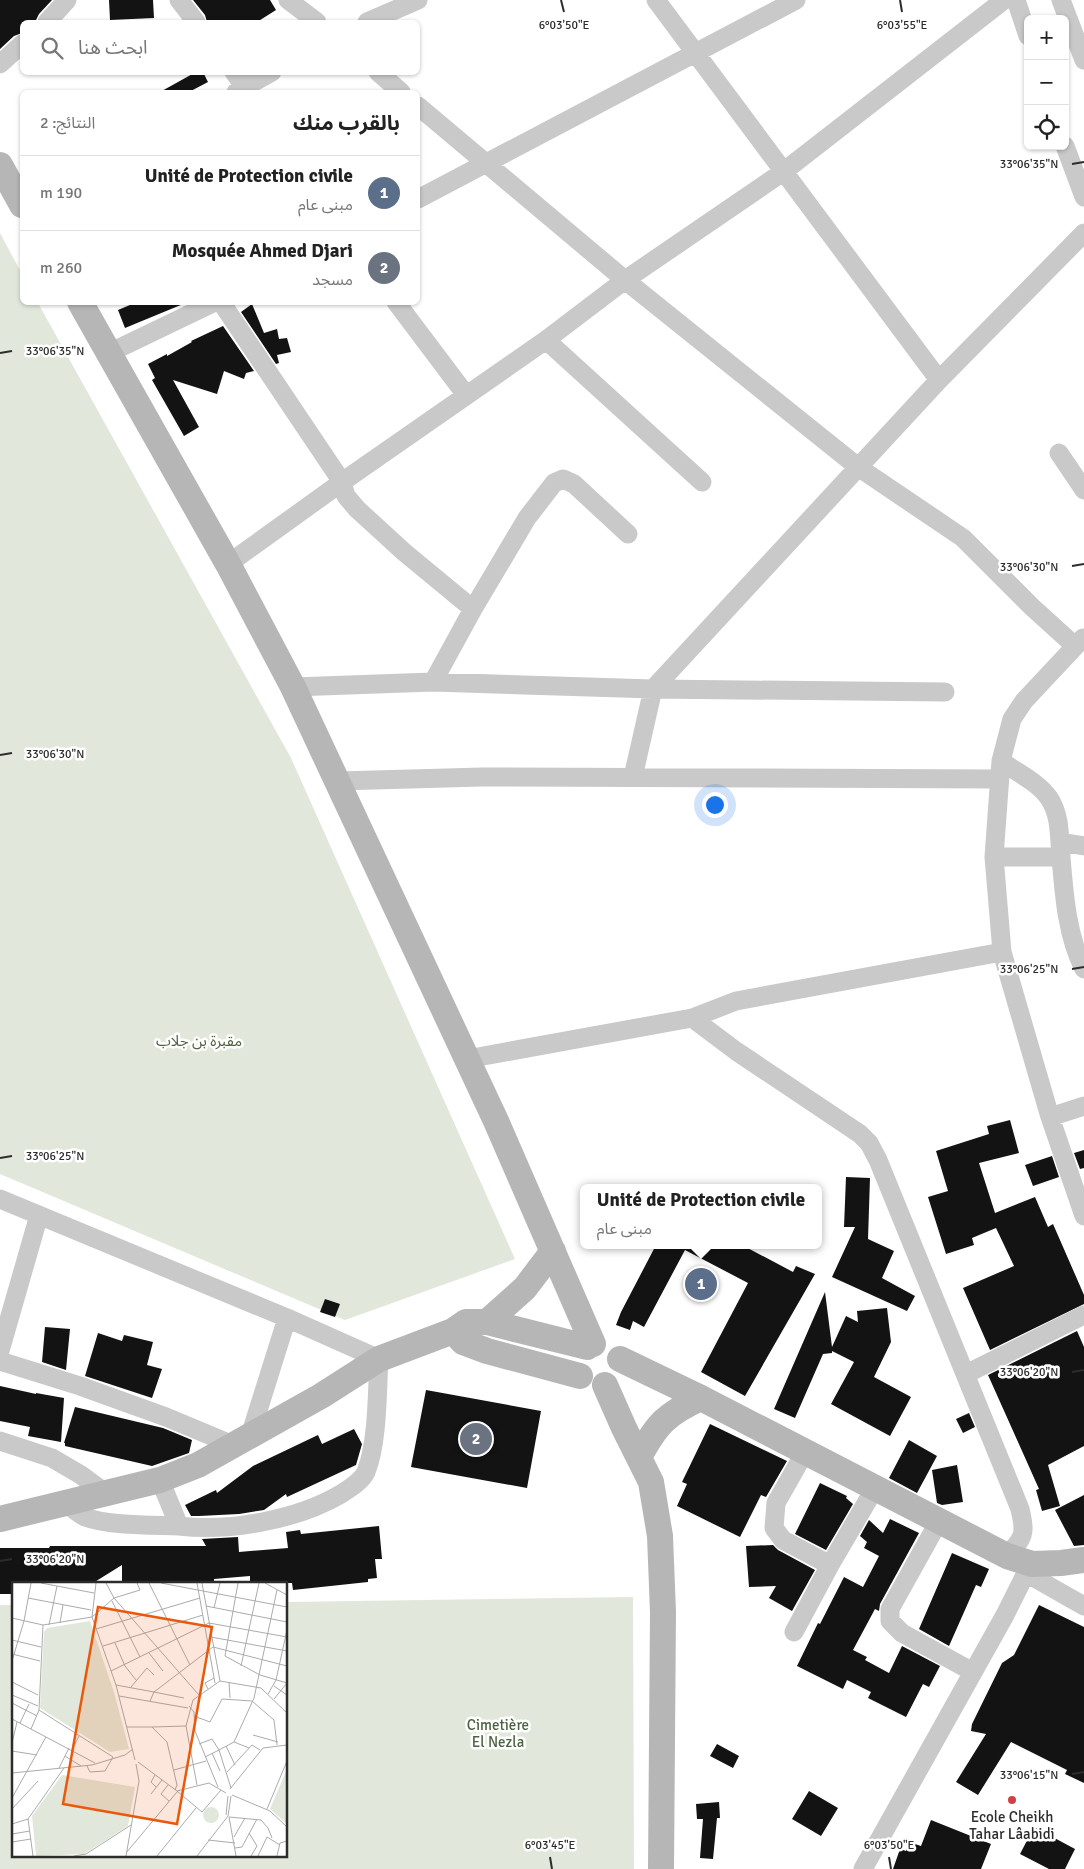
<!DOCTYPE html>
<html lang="ar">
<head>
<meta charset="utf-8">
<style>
	body { margin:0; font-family:Signika,"Noto Sans Arabic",sans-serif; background:#f2f2f2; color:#222; direction:rtl }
	.controls { position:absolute; right:15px; top:15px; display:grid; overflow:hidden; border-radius:8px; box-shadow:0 1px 4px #0004 }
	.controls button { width:45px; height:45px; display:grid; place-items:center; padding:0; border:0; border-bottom:1px solid #e0e0e0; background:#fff; color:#222; font:25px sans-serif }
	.you { position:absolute; left:714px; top:804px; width:18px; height:18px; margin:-12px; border:4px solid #fff; border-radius:50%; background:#1a73e8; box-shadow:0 0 0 8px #1a73e833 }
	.badge { display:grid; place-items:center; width:32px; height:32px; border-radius:50%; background:#b45309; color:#fff; font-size:16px; font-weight:700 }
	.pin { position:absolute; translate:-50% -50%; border:2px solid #fff; box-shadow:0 1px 5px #0006 }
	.popup { position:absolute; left:580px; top:1184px; width:242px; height:65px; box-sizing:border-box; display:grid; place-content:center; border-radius:8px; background:#fff; filter:drop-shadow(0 1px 4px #0005); font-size:16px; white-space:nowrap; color:#767676 }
	.popup b { font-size:19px; color:#222 }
	.popup::after { content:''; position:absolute; left:50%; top:100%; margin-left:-10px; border:10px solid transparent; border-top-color:#fff }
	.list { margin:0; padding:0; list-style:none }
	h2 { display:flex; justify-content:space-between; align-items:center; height:65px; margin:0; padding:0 20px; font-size:21px }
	h2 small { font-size:16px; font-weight:400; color:#767676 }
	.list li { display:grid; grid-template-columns:32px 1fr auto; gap:15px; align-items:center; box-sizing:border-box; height:75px; padding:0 20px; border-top:1px solid #e0e0e0 }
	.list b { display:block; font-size:19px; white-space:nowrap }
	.list p { margin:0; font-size:16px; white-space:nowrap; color:#767676 }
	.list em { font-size:16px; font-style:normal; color:#767676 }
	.icon { flex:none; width:28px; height:28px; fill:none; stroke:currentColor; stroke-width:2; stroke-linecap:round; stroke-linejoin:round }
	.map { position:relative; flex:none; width:1084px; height:1869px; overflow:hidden; direction:ltr }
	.search { position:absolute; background:#fff; box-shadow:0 1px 4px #0004; left:20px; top:20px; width:400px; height:55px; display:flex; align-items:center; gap:12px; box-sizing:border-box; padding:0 18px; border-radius:8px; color:#767676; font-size:19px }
	.panel { position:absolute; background:#fff; box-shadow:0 1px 4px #0004; left:20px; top:90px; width:400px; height:215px; border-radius:8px; direction:rtl }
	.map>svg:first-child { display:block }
</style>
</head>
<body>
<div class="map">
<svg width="1084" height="1869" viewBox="0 0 1084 1869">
	<rect width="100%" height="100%" fill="#fff"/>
	<path fill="#e1e8db" d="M 0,233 L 22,274 L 22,302 L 38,303 L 291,758 L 515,1259 L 345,1320 L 0,1174 Z
		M 633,1597 L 634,1869 L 0,1869 L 0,1605 L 14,1605 L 14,1855 L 286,1855 L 286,1602 Z"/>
	<path fill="#131313" d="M 0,0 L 52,0 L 39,14 L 35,22 L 22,22 L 22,33 L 14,36 L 0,49 Z
		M 109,0 L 153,0 L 154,18 L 110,20 Z
		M 193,0 L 270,0 L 276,10 L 257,22 L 207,22 L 205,15 Z
		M 196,72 L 203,72 L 208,82 L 189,92 L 160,92 Z
		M 137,302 L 188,302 L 125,328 L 118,310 Z
		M 252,304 L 264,333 L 277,329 L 279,339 L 287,338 L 291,352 L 277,355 L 279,363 L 276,364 L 241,312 Z
		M 223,326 L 254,371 L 246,373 L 244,379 L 224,371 L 217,394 L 173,380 L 199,427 L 184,436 L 152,380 L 155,378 L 148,364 L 167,354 L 167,356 L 192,342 L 191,341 Z
		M 1010,1120 L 1019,1153 L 979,1163 L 995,1213 L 1035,1197 L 1048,1227 L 1053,1224 L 1084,1295 L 1084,1304 L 990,1350 L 963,1288 L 1014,1266 L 996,1228 L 972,1238 L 974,1245 L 946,1254 L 928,1197 L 948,1191 L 936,1151 L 989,1134 L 987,1126 Z
		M 1084,1150 L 1084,1168 L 1080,1169 L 1074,1153 Z
		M 1052,1156 L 1059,1177 L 1033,1186 L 1025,1165 Z
		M 846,1177 L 870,1178 L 868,1239 L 894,1251 L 882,1278 L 915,1296 L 907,1311 L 832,1277 L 855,1227 L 844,1227 Z
		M 656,1245 L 742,1245 L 793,1272 L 796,1266 L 815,1274 L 745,1396 L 701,1372 L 748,1283 L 685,1250 L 644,1327 L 633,1321 L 630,1330 L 616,1325 L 621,1312 Z
		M 825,1292 L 832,1347 L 846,1316 L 858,1322 L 857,1311 L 887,1308 L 891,1342 L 874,1377 L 911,1397 L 890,1436 L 831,1404 L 854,1362 L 832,1351 L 832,1353 L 823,1354 L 795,1418 L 774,1409 Z
		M 325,1299 L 340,1304 L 335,1317 L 320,1312 Z
		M 45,1327 L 70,1329 L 66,1370 L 42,1362 Z
		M 1077,1331 L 1084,1347 L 1084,1446 L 1048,1465 L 1060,1506 L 1042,1511 L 1036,1490 L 1039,1489 L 988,1375 Z
		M 98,1333 L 122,1341 L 124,1335 L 153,1342 L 147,1365 L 162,1369 L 152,1398 L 85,1376 Z
		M 0,1386 L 36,1394 L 36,1393 L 64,1398 L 61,1442 L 28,1436 L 30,1427 L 0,1421 Z
		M 426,1390 L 541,1411 L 527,1488 L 411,1467 Z
		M 75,1407 L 163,1428 L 192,1440 L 189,1453 L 152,1466 L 65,1446 L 65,1443 L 64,1443 Z
		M 969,1413 L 975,1427 L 963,1433 L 956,1419 Z
		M 710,1424 L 787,1461 L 766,1497 L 761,1495 L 740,1537 L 677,1506 L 687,1484 L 682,1482 Z
		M 354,1429 L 362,1444 L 356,1465 L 287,1497 L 286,1494 L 264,1510 L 239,1514 L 199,1516 L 191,1516 L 185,1505 L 216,1490 L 217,1493 L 253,1466 L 318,1435 L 322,1444 Z
		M 909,1440 L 937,1456 L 917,1493 L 889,1478 Z
		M 957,1465 L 963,1502 L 942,1505 L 937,1503 L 932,1470 Z
		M 820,1483 L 847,1496 L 846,1498 L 853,1504 L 826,1550 L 795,1534 Z
		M 1084,1495 L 1084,1545 L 1074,1546 L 1055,1510 Z
		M 890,1519 L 919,1533 L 880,1604 L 879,1611 L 875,1609 L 853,1650 L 867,1657 L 865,1660 L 889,1673 L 902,1646 L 940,1666 L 929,1687 L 923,1684 L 906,1717 L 868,1698 L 871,1692 L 847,1680 L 843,1689 L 797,1666 L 818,1623 L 820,1624 L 844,1577 L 863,1587 L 879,1556 L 864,1548 L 867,1542 L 860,1536 L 869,1520 L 883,1533 Z
		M 379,1526 L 382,1559 L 375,1559 L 377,1578 L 368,1579 L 368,1582 L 293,1590 L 292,1583 L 250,1583 L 250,1576 L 214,1579 L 214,1583 L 122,1583 L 122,1565 L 93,1583 L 14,1583 L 14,1594 L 0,1594 L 0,1548 L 49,1548 L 50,1546 L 206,1546 L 202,1539 L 238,1537 L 239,1552 L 288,1548 L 286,1532 L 300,1530 L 301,1534 Z
		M 773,1545 L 778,1550 L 815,1570 L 792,1611 L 769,1598 L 776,1586 L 749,1587 L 746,1546 Z
		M 952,1553 L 989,1569 L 981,1587 L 976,1585 L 949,1646 L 919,1629 Z
		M 1039,1605 L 1084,1627 L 1084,1783 L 1065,1774 L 1067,1770 L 1011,1742 L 978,1795 L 956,1782 L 986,1734 L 971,1731 L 972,1724 L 1002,1663 L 1014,1655 Z
		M 717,1744 L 739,1756 L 733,1768 L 710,1756 Z
		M 809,1791 L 838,1808 L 821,1836 L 792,1819 Z
		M 719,1802 L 720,1818 L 717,1818 L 713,1859 L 700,1858 L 703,1819 L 697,1819 L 696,1804 Z
		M 931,1820 L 991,1844 L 981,1869 L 893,1869 L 900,1849 L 906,1851 L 909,1842 L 921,1846 Z
		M 1034,1827 L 1075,1849 L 1065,1869 L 1049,1869 L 1020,1854 Z"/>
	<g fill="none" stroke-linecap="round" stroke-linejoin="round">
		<path stroke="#c9c9c9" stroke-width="19" d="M 179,0 L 196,22
			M 288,0 L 317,22
			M 656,0 L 939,380
			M 1016,0 L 1028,36
			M 1061,0 L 1084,60
			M 47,22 L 67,0
			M 367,22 L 418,0
			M 0,64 L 22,44
			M 234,72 L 248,92
			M 378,72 L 401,92
			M 236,92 L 272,72
			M 418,106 L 625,280 L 858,467 L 963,538 L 1032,607 L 1075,646
			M 1065,146 L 1084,197
			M 418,199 L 796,0
			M 221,302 L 342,482 L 346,496 L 357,509 L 404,552 L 473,609
			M 396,302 L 466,395
			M 546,340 L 702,482
			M 109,353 L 215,302
			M 1059,453 L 1084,490
			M 228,564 L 342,482 L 546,340 L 625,280 L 783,172 L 1004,0
			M 1083,638 L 1024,701 L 1012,719 L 1001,761 L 994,857 L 1002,952 L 1050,1117 L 1084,1216
			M 433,682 L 473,609 L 527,518 L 554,483 L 563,479 L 574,484 L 628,534
			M 293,687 L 433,682 L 653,689 L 939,380 L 1084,233
			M 1001,761 C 1016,772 1038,782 1049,798 C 1061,816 1059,837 1061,857 C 1064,894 1067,936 1084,969
			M 633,777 L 653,689 L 945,692
			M 338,781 L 482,777 L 998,779
			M 1060,842 L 1084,846
			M 994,857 L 1061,857
			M 692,1018 L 736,1001 L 1002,952
			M 467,1059 L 692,1018 L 736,1051 L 860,1134 L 869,1143 L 878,1160 L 1020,1509 C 1026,1535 1024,1537 1007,1556
			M 1050,1117 L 1084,1106
			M 0,1199 L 287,1318 L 379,1359 C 377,1392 378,1442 366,1472 C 361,1482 350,1488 341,1494 C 297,1520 229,1532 179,1526 L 160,1480
			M 0,1351 L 39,1215
			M 0,1361 L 80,1386 L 166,1417 L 233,1445
			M 966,1374 L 1084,1315
			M 250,1436 L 287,1318
			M 0,1441 L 52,1458 L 81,1475 L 104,1492
			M 805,1452 L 776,1503 L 774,1528 L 783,1540 L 830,1565
			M 66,1503 C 72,1508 77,1513 85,1517 C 108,1526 153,1525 179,1526
			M 939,1521 L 890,1609 L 890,1621 L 902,1633 L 973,1672
			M 1032,1564 L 1026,1573 L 1084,1606
			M 794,1632 L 830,1565 L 875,1488
			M 863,1869 L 1005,1615 L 1026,1573"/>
		<path stroke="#b6b6b6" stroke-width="26" d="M 0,165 L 22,205
			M 80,302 L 228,564 L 293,687 L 496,1121 L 593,1344
			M 487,1322 L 525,1288 L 553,1251
			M 453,1331 L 463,1342 L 487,1351 L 580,1376
			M 620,1359 L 701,1398 L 1007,1556 L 1032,1564 L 1061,1563 L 1084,1560
			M 605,1385 L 624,1428 L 651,1482 L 660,1536 L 663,1612 L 661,1869
			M 639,1457 C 657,1424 666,1414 701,1398
			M 0,1519 L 160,1480 L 198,1465 L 321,1396 L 379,1359 L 453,1331 L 466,1322 L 487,1322 L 587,1347"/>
	</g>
	<path fill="none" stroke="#2c2c2c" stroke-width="2" d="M 561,0 L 564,12M 900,0 L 902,12M 1072,164 L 1084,162M 0,353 L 12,351M 1072,566 L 1084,564M 0,755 L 12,753M 1072,969 L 1084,967M 0,1158 L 12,1156M 1072,1372 L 1084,1370M 0,1561 L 12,1559M 1072,1774 L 1084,1772M 550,1857 L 552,1869M 889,1857 L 891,1869"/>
	<circle fill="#d04144" stroke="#fff" stroke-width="2" cx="1012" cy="1800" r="5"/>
	<g text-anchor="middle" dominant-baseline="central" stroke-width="5" stroke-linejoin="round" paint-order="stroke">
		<g font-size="15" fill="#4d623f" stroke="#fff">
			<text x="199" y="1041">مقبرة بن جلاب</text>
			<text x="498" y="1725">Cimetière<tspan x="498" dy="17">El Nezla</tspan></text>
		</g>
		<g font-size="15" fill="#2c2c2c" stroke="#fff">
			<text x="1012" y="1817">Ecole Cheikh<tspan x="1012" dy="17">Tahar Lâabidi</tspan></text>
		</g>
	</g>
	<g transform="translate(12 1582)">
		<rect width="275" height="275" fill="#fff"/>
		<path d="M 78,39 L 102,110 L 117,167 L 98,170 L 28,126 L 32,50 L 35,46 ZM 275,187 L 275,242 L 258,227 ZM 50,193 L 123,205 L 116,244 L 72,272 L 24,274 L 20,234 ZM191 233a8 8 0 1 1 16 0a8 8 0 1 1-16 0Z" fill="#e1e8db"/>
		<path fill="none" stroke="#ababab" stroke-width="1" d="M 29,1 L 82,11M 84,1 L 80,35 L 104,103 L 123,178M 94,1 L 102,16 L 187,113M 137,1 L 178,83M 149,1 L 275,25M 185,1 L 203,101M 190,1 L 208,99M 226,1 L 213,74 L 248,93 L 275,101M 253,1 L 275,13M 16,16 L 79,28M 100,19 L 128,75M 194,24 L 275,40M 202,26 L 208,1M 0,36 L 31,43 L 80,35 L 102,16 L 128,8 L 125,1M 48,41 L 51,23M 37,43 L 45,4M 84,47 L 188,16M 199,55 L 275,69M 0,58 L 29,65M 103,61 L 113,84 L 124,98M 91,64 L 191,33M 137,71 L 151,89M 0,72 L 28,79M 0,79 L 12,39 L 19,1M 229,84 L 247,1M 99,89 L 197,41 L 275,55M 0,100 L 26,113M 217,100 L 218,116M 104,103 L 142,110 L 201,65 L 275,84M 262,104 L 275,113M 119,105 L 135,86 L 142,93M 196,107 L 193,101 L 202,96M 256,112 L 264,98 L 275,48M 0,113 L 26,124M 107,114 L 176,126M 262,117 L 275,101M 138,119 L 142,110 L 172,116M 0,121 L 25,134M 177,124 L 182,130 L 183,149 L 206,205M 27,128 L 101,175 L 93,189 L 78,190 L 75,184M 182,134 L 198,140 L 210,117 L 240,119 L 262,138 L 265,163M 0,137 L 83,181M 8,141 L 17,122M 115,145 L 140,145 L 155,160 L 165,203 L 163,208M 140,145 L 174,144M 19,147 L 27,128 L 31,43M 241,153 L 266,160M 222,160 L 237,166M 0,161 L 5,140M 187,162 L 200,157 L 207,168 L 193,175M 214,164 L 223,183M 60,168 L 67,154M 0,169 L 25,173M 200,171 L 208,189M 53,174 L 69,184M 126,180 L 165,209 L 197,201 L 214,211M 47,186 L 57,166M 162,188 L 194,179M 215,190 L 240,163 L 248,168M 0,191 L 80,183 L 113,173 L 121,167M 143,193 L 139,200 L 144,205M 156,203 L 149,212 L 157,219M 185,203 L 174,144 L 181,118 L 208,99 L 249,106 L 275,131M 219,206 L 207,168 L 222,160 L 242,116 L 265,8M 218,207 L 251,166 L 275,163M 165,209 L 190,230 L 209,208M 139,212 L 150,198M 220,213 L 258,229 L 275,245M 0,216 L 34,155M 0,227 L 26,199M 255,227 L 275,179M 214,233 L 216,214M 217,235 L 249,238 L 256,246 L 260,256M 217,235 L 224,274M 16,237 L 21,274M 0,242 L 16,237 L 52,186M 237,251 L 245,264 L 239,274M 0,252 L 18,249M 222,255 L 233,236M 196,258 L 223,261M 0,260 L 19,257M 223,266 L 230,265 L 245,237M 114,271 L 165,210M 62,274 L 74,272 L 119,243M 114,274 L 127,199 L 124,182M 145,274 L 184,226M 185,274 L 216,234 L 219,214M 246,274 L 255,255 L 268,263M 265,274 L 268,261 L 275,259"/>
		<path fill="#e8590c" fill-opacity="0.15" stroke="#e8590c" stroke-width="2.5" d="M 86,25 L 200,45 L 165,242 L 51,222 Z"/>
		<rect width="275" height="275" fill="none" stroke="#2c2c2c" stroke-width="2.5"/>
	</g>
	<g font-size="12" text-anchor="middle" fill="#2c2c2c" stroke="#fff" stroke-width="5" stroke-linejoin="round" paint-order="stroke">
		<text x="564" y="29">6°03'50"E</text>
		<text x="902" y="29">6°03'55"E</text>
		<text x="1029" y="168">33°06'35"N</text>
		<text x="55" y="355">33°06'35"N</text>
		<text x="1029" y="571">33°06'30"N</text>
		<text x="55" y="758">33°06'30"N</text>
		<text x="1029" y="973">33°06'25"N</text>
		<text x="55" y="1160">33°06'25"N</text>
		<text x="1029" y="1376">33°06'20"N</text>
		<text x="55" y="1563">33°06'20"N</text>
		<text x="1029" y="1779">33°06'15"N</text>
		<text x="550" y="1849">6°03'45"E</text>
		<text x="889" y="1849">6°03'50"E</text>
	</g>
</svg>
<div class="controls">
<button>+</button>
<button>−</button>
<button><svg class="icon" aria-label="locate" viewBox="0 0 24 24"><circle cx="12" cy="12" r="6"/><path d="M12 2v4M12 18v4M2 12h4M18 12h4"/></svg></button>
</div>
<div class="you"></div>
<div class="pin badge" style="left:701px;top:1284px;background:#5c6f8a">1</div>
<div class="popup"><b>Unité de Protection civile</b>مبنى عام</div>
<div class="pin badge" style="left:476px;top:1439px;background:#6b7280">2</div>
<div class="search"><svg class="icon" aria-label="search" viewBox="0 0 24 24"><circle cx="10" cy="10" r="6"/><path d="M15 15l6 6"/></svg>ابحث هنا</div>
<section class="panel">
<h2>بالقرب منك<small>النتائج: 2</small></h2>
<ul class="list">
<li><span class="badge" style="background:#5c6f8a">1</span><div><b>Unité de Protection civile</b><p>مبنى عام</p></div><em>190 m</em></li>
<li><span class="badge" style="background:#6b7280">2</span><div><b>Mosquée Ahmed Djari</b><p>مسجد</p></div><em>260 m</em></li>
</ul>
</section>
</div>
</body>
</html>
